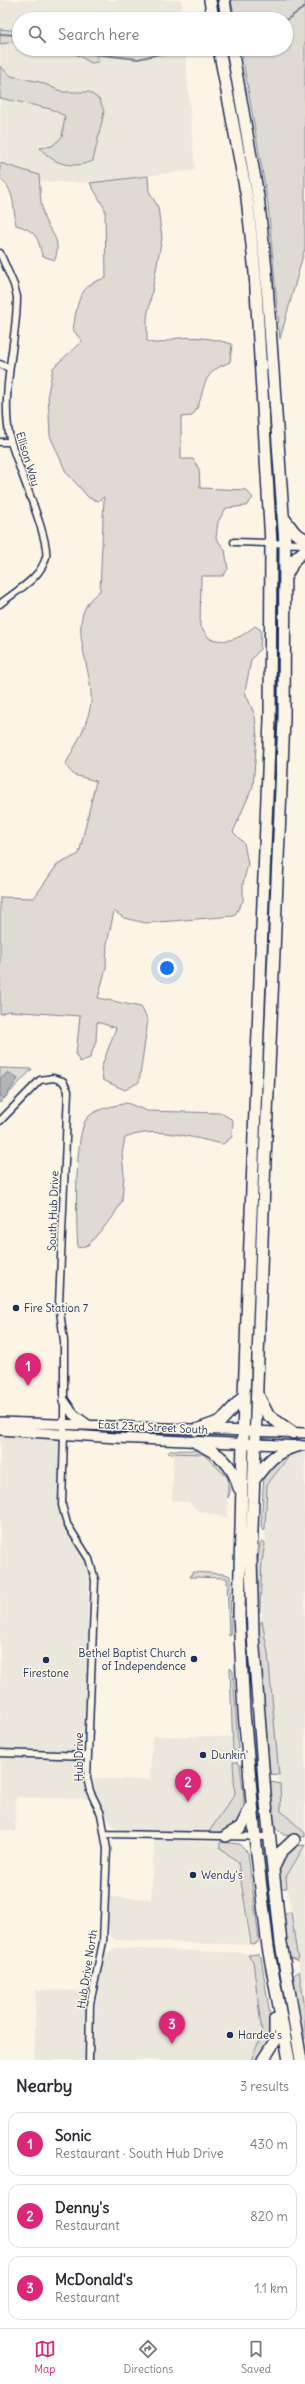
<!DOCTYPE html>
<html lang="en">
<head>
<meta charset="utf-8">
<style>
	body { margin:0; font-family:Delius,sans-serif; background:#f7f7f7; color:#2b2b33 }
	.you { position:absolute; left:167px; top:968px; width:14px; height:14px; margin:-10px; border:3px solid #fff; border-radius:50%; background:#1a73e8; box-shadow:0 0 0 6px #1a73e833 }
	.badge { display:grid; place-items:center; width:26px; height:26px; border-radius:50%; background:#db2777; color:#fff; font-size:13px; font-weight:700 }
	.pin { position:absolute; translate:-50% -33px; filter:drop-shadow(0 1px 2px #0008) }
	.pin::after { content:''; position:absolute; top:21px; width:14px; height:12px; background:inherit; clip-path:polygon(0 0,100% 0,50% 100%) }
	.list { margin:0; padding:0; list-style:none }
	h2 { display:flex; justify-content:space-between; align-items:center; height:52px; margin:0; padding:0 16px; font-size:17px }
	h2 small { font-size:13px; font-weight:400; color:#7c7c81 }
	.list li { display:grid; grid-template-columns:26px 1fr auto; gap:12px; align-items:center; box-sizing:border-box; height:64px; margin:0 8px 8px; padding:0 8px; border:1px solid #e1e1e2; border-radius:12px }
	.list b { display:block; font-size:15px; white-space:nowrap }
	.list p { margin:0; font-size:13px; white-space:nowrap; color:#7c7c81 }
	.list em { font-size:13px; font-style:normal; color:#7c7c81 }
	.icon { flex:none; width:22px; height:22px; fill:none; stroke:currentColor; stroke-width:2; stroke-linecap:round; stroke-linejoin:round }
	.map { position:relative; flex:none; width:305px; height:2060px; overflow:hidden }
	.search { position:absolute; background:#fff; box-shadow:0 1px 3px #0004; left:12px; right:12px; top:12px; height:44px; display:flex; align-items:center; gap:10px; box-sizing:border-box; padding:0 14px; border-radius:22px; color:#7c7c81; font-size:15px }
	.sheet { height:268px; background:#fff }
	nav { display:flex; justify-content:space-around; align-items:center; box-sizing:border-box; height:56px; border-top:1px solid #e1e1e2; background:#fff; font-size:11px; color:#7c7c81 }
	nav a { display:grid; justify-items:center; gap:2px }
	nav .on { color:#db2777 }
	.map>svg:first-child { display:block }
</style>
</head>
<body>
<div class="map">
<svg width="305" height="2060" viewBox="0 0 305 2060">
	<rect width="100%" height="100%" fill="#fcf5e5"/>
	<filter id="ink" filterUnits="userSpaceOnUse"><feTurbulence type="fractalNoise" baseFrequency=".025" numOctaves="2"/><feDisplacementMap in="SourceGraphic" scale="8" xChannelSelector="R" yChannelSelector="G"/><feConvolveMatrix kernelMatrix="1 2 1 2 8 2 1 2 1" color-interpolation-filters="sRGB"/></filter>
	<g filter="url(#ink)">
		<path fill="#ece7dc" d="M 0,0 L 181,0 L 183,19 L 19,19 L 19,49 L 185,49 L 195,170 L 90,183 L 0,180 Z
			M 0,1436 L 61,1438 L 60,1516 L 89,1565 L 86,1762 L 82,1762 L 83,1781 L 88,1799 L 16,1797 L 15,1831 L 0,1830 Z
			M 293,1451 L 305,1452 L 305,1833 L 281,1811 L 268,1653 L 262,1626 L 262,1561 L 265,1543 L 267,1485 Z
			M 174,1453 L 203,1454 L 228,1478 L 227,1518 L 198,1511 L 188,1502 L 172,1501 Z
			M 152,1736 L 232,1737 L 235,1794 L 208,1833 L 118,1829 L 111,1825 L 96,1794 L 93,1778 L 150,1780 Z
			M 154,1839 L 220,1842 L 220,1848 L 238,1862 L 249,1945 L 116,1940 L 110,1936 L 108,1928 L 109,1897 L 151,1899 Z
			M 305,1846 L 305,2008 L 286,1877 Z
			M 116,1948 L 246,1953 L 253,1961 L 262,2034 L 251,2060 L 93,2060 L 97,1986 L 106,1953 Z
			M 36,1990 L 88,1991 L 85,2060 L 34,2060 Z"/>
		<path fill="#dfdbd4" stroke="#7d8599" d="M 231,0 L 305,0 L 305,248 L 280,339 L 268,204 L 241,49 L 286,49 L 286,19 L 235,19 Z
			M 0,29 L 19,31 L 19,41 L 0,44 Z
			M 62,49 L 90,49 L 96,52 L 98,62 L 91,63 L 76,54 Z
			M 0,66 L 11,76 L 40,82 L 63,92 L 89,92 L 100,100 L 104,112 L 93,161 C 73,169 54,165 40,148 L 52,146 L 62,137 L 65,116 L 51,109 L 0,98 Z
			M 0,163 L 39,175 C 40,187 40,200 43,213 C 46,232 63,234 55,260 L 42,256 C 38,237 36,231 16,225 C 13,208 15,189 0,179 Z
			M 148,176 L 149,191 L 158,207 L 162,238 L 147,318 L 147,341 C 161,347 166,339 179,338 C 197,336 215,339 232,344 L 230,362 C 224,365 215,368 211,373 C 200,386 203,404 192,416 L 181,417 L 181,459 L 193,459 L 199,469 L 200,488 L 246,490 L 253,498 L 246,506 L 226,508 L 218,522 L 216,538 L 225,550 L 228,569 L 223,576 L 201,576 L 200,626 L 210,639 C 231,643 238,639 255,626 L 261,630 L 260,649 L 251,660 L 245,692 L 255,716 L 257,736 L 253,786 L 233,832 L 244,843 L 248,864 L 243,883 L 243,901 L 234,916 L 146,923 L 124,918 L 114,911 L 107,944 L 106,968 L 98,998 L 141,1007 L 148,1020 L 139,1082 L 125,1090 L 103,1080 L 101,1068 L 116,1028 L 97,1022 L 96,1041 L 90,1058 L 80,1062 L 76,1055 L 80,1016 L 8,1011 L 0,1014 L 0,897 L 34,898 L 57,865 L 79,854 L 96,781 L 74,775 L 65,765 C 75,747 88,724 91,703 C 94,666 61,618 100,591 L 104,497 L 98,501 L 89,498 L 66,472 L 50,436 L 48,393 L 53,368 L 82,341 L 73,330 C 77,305 78,284 106,278 L 105,209 L 90,183 Z
			M 0,1068 L 32,1069 L 0,1103 Z
			M 127,1103 L 147,1111 L 221,1113 L 233,1120 L 232,1137 L 223,1144 C 192,1138 155,1125 125,1138 L 122,1154 L 124,1174 L 122,1201 L 112,1218 L 88,1245 L 78,1248 C 76,1226 74,1133 87,1118 C 96,1108 115,1106 127,1103 Z
			M 171,1450 C 184,1451 203,1448 215,1456 C 228,1463 234,1485 228,1498 L 228,1478 L 203,1454 L 168,1453 Z
			M 293,1451 L 267,1485 L 265,1530 L 263,1531 L 261,1526 L 264,1474 L 268,1465 Z
			M 263,1541 L 265,1543 L 262,1561 L 260,1612 L 258,1610 L 257,1569 L 260,1543 Z
			M 193,1572 L 225,1574 L 230,1576 L 231,1635 L 229,1636 L 227,1578 L 190,1577 Z
			M 262,1621 L 268,1653 L 279,1775 L 270,1774 L 268,1771 L 258,1626 Z
			M 230,1668 L 233,1671 L 238,1747 L 236,1751 L 233,1751 Z
			M 233,1762 L 238,1762 L 240,1765 C 243,1799 256,1833 208,1833 L 235,1794 Z
			M 272,1782 L 280,1784 L 281,1811 L 305,1833 L 305,1837 L 284,1835 L 274,1827 L 270,1785 Z
			M 220,1842 L 239,1844 L 248,1853 L 259,1940 L 257,1943 L 251,1944 L 238,1862 L 220,1848 Z
			M 305,1845 L 286,1877 L 287,1888 L 282,1888 C 271,1873 283,1857 293,1846 Z
			M 289,1912 L 291,1912 L 298,1961 L 289,1957 L 284,1915 Z
			M 258,1954 L 261,1957 L 273,2035 L 258,2060 L 251,2060 L 262,2034 L 253,1961 L 248,1955 Z
			M 299,1971 L 305,2008 L 305,2039 L 302,2035 L 292,1977 Z"/>
		<path fill="#b2b4b8" stroke="#767f94" d="M 8,1072 L 18,1079 L 4,1099 L 0,1095 L 0,1079 Z"/>
		<g fill="none" stroke-linecap="round" stroke-linejoin="round">
			<path stroke="#767f94" stroke-width="2" d="M 286,20 L 305,7
				M 0,34 L 19,35
				M 83,49 L 94,54 L 138,59 L 180,49"/>
			<defs>
				<path id="street" d="M 0,253 L 14,285 L 17,297 C 17,344 0,391 10,439 C 16,463 50,539 46,557 C 41,578 16,591 0,604
					M 0,364 L 9,368
					M 0,442 L 11,442
					M 234,542 L 305,544
					M 0,1121 L 40,1080 L 53,1078 L 63,1081 L 68,1091 L 59,1304 L 64,1341 L 64,1434 L 62,1505 L 67,1524 L 89,1559 L 95,1580 L 87,1778 L 90,1791 L 101,1814 L 107,1849 L 103,1942 L 90,2004 L 89,2060
					M 0,1753 L 88,1756
					M 106,1834 L 270,1837"/>
				<path id="primary" d="M 64,1401 L 73,1414 L 88,1425
					M 0,1422 L 305,1433
					M 0,1430 L 116,1438 L 305,1446"/>
				<path id="highway" d="M 210,0 L 213,19
					M 224,0 L 227,19
					M 219,49 L 247,198 L 255,273 L 271,543 L 270,719 L 244,1396 L 239,1615 L 244,1712 L 255,1837 L 268,1947 L 289,2060
					M 232,49 L 258,196 L 266,270 L 285,543 L 284,719 L 264,1184 L 251,1558 L 253,1635 L 265,1794 L 281,1943 L 301,2060
					M 283,517 L 295,533 L 305,539
					M 286,576 L 295,559 L 305,550
					M 259,1397 L 268,1415 L 293,1433
					M 196,1430 L 221,1421 L 244,1396
					M 195,1442 C 218,1453 232,1462 239,1488
					M 254,1480 C 267,1462 276,1451 298,1446
					M 226,1836 L 241,1827 L 252,1805
					M 274,1867 L 281,1852 L 294,1840
					M 263,2060 L 275,2041 L 275,2019"/>
			</defs>
			<use href="#street" stroke="#1b2f5e" stroke-width="9"/>
			<use href="#primary" stroke="#1b2f5e" stroke-width="12"/>
			<use href="#highway" stroke="#1b2f5e" stroke-width="14"/>
			<use href="#street" stroke="#fcf5e5" stroke-width="6"/>
			<use href="#primary" stroke="#fcf5e5" stroke-width="9"/>
			<use href="#highway" stroke="#fcf5e5" stroke-width="11"/>
		</g>
	</g>
	<g fill="#1b2f5e" stroke="#fcf5e5" stroke-width="1.5">
		<circle cx="16" cy="1308" r="4"/>
		<circle cx="194" cy="1659" r="4"/>
		<circle cx="46" cy="1660" r="4"/>
		<circle cx="203" cy="1755" r="4"/>
		<circle cx="193" cy="1875" r="4"/>
		<circle cx="230" cy="2035" r="4"/>
	</g>
	<g text-anchor="middle" dominant-baseline="central" stroke-width="3" stroke-linejoin="round" paint-order="stroke">
		<g font-size="11" fill="#1b2f5e" stroke="#fcf5e5">
			<text transform="translate(28 459) rotate(73)">Ellison Way</text>
			<text transform="translate(53 1211) rotate(-88)">South Hub Drive</text>
			<text transform="translate(153 1427) rotate(3)">East 23rd Street South</text>
			<text transform="translate(79 1757) rotate(-90)">Hub Drive</text>
			<text transform="translate(87 1969) rotate(-81)">Hub Drive North</text>
		</g>
		<g font-size="11" fill="#1b2f5e" stroke="#fcf5e5" text-anchor="start">
			<text x="24" y="1308">Fire Station 7</text>
			<text x="186" y="1653" text-anchor="end">Bethel Baptist Church<tspan x="186" dy="13">of Independence</tspan></text>
			<text x="46" y="1673" text-anchor="middle">Firestone</text>
			<text x="211" y="1755">Dunkin'</text>
			<text x="201" y="1875">Wendy's</text>
			<text x="238" y="2035">Hardee's</text>
		</g>
	</g>
</svg>
<div class="you"></div>
<div class="pin badge" style="left:28px;top:1386px">1</div>
<div class="pin badge" style="left:188px;top:1802px">2</div>
<div class="pin badge" style="left:172px;top:2044px">3</div>
<div class="search"><svg class="icon" aria-label="search" viewBox="0 0 24 24"><circle cx="10" cy="10" r="6"/><path d="M15 15l6 6"/></svg>Search here</div>
</div>
<section class="sheet">
<h2>Nearby<small>3 results</small></h2>
<ul class="list">
<li><span class="badge">1</span><div><b>Sonic</b><p>Restaurant · South Hub Drive</p></div><em>430 m</em></li>
<li><span class="badge">2</span><div><b>Denny's</b><p>Restaurant</p></div><em>820 m</em></li>
<li><span class="badge">3</span><div><b>McDonald's</b><p>Restaurant</p></div><em>1.1 km</em></li>
</ul>
</section>
<nav>
<a class="on"><svg class="icon" aria-label="map" viewBox="0 0 24 24"><path d="M3 6l6-2 6 2 6-2v14l-6 2-6-2-6 2zM9 4v14M15 6v14"/></svg>Map</a>
<a><svg class="icon" aria-label="directions" viewBox="0 0 24 24"><path d="M12 3l9 9-9 9-9-9zM9 14v-3h6M13 9l2 2-2 2"/></svg>Directions</a>
<a><svg class="icon" aria-label="saved" viewBox="0 0 24 24"><path d="M7 4h10v16l-5-4-5 4z"/></svg>Saved</a>
</nav>
</body>
</html>
